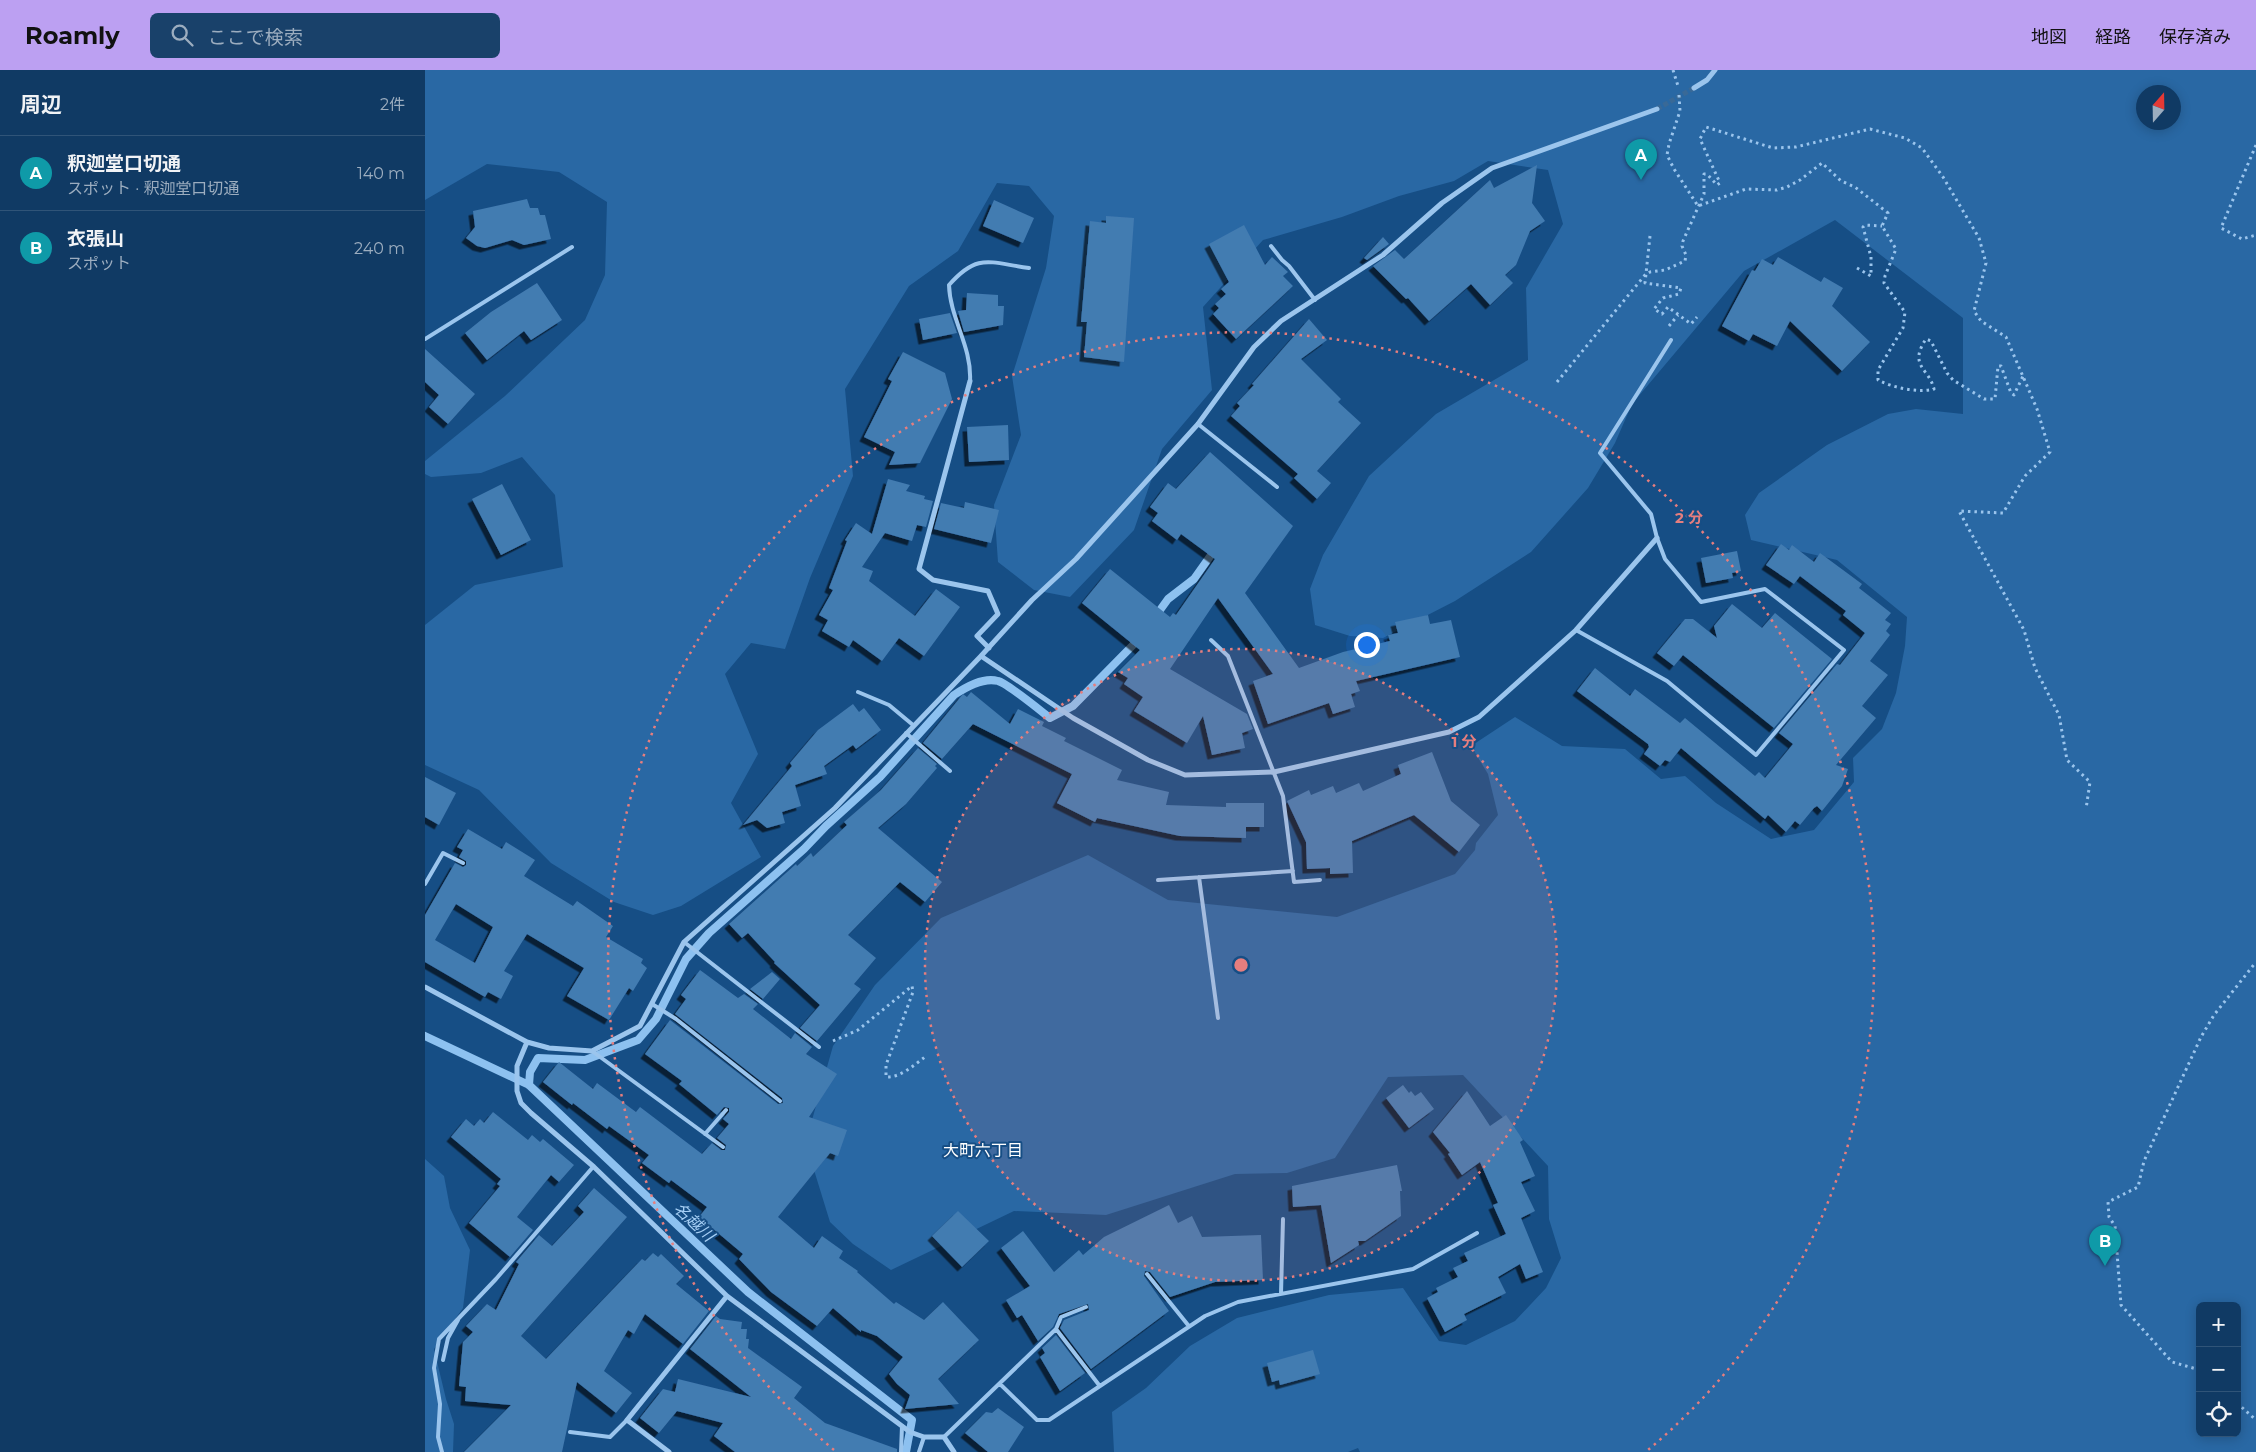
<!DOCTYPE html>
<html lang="ja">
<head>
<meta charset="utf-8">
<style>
	body { margin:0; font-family:Montserrat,"Noto Sans JP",sans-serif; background:#19416a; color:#f1f3f6 }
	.controls { position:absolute; right:15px; bottom:15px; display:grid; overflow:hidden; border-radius:8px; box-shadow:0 2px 12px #0003 }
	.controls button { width:45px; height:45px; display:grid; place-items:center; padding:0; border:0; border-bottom:1px solid #305478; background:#103a64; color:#f1f3f6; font:25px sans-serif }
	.compass { position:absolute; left:1711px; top:15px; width:45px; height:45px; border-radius:50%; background:#103a64; box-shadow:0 2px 12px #0003; rotate:20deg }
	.you { position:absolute; left:941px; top:574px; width:18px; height:18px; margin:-12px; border:4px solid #fff; border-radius:50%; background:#1a73e8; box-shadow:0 0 0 8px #1a73e833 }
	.badge { display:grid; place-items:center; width:32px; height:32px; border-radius:50%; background:#bca0f2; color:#fff; font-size:16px; font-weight:700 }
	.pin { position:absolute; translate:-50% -41px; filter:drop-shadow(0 1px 2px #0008) }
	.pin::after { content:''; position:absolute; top:26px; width:18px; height:15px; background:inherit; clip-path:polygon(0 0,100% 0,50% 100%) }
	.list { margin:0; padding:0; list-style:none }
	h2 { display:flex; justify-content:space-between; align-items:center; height:65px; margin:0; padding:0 20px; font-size:21px }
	h2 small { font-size:16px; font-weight:400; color:#9cadbf }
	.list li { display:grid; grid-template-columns:32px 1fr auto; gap:15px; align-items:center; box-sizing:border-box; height:75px; padding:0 20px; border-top:1px solid #305478 }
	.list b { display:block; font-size:19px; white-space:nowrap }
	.list p { margin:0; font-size:16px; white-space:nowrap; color:#9cadbf }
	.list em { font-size:16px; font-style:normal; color:#9cadbf }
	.icon { flex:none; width:28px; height:28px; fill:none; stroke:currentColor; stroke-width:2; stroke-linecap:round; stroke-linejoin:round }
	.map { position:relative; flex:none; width:1831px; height:1382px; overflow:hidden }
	header { display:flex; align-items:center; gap:30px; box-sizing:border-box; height:70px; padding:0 25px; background:#bca0f2; color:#111 }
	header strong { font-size:24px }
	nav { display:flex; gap:28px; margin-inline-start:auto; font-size:18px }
	.search { width:350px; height:45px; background:#19416a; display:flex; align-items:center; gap:12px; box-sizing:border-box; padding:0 18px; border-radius:8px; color:#9cadbf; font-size:19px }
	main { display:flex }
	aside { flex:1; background:#103a64 }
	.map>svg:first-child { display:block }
</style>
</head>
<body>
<header>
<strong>Roamly</strong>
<div class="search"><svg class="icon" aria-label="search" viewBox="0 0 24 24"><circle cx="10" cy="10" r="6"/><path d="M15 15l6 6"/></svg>ここで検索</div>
<nav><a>地図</a><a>経路</a><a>保存済み</a></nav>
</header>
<main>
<aside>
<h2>周辺<small>2件</small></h2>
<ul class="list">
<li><span class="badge" style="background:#0f9aa8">A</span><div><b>釈迦堂口切通</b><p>スポット · 釈迦堂口切通</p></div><em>140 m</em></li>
<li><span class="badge" style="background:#0f9aa8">B</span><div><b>衣張山</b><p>スポット</p></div><em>240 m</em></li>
</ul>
</aside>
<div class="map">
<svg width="1831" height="1382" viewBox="0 0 1831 1382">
	<defs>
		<filter id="shadow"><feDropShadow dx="-4.5" dy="4.5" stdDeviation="0" flood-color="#0009"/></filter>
	</defs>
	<rect width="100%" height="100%" fill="#164e85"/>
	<path fill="#2968a4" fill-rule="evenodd" d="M 0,0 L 1831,0 L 1831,1382 L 935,1382 L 933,1378 L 923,1382 L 689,1382 L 687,1342 L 721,1318 L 765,1276 L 812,1248 L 904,1225 L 978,1218 L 1014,1271 L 1041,1275 L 1090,1251 L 1121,1218 L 1136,1188 L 1124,1149 L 1123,1096 L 1038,1005 L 963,1007 L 910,1088 L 862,1103 L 810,1104 L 681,1145 L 589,1141 L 466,1200 L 428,1174 L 405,1152 L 389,1100 L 387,1050 L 408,976 L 450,915 L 516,848 L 663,785 L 743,830 L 912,847 L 1030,804 L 1050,780 L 1051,773 L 1073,745 L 1063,704 L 1046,676 L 1090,647 L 1137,676 L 1200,679 L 1236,709 L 1260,706 L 1291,733 L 1346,769 L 1389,760 L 1429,712 L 1428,688 L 1457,659 L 1471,623 L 1480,576 L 1482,547 L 1412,490 L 1326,470 L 1320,445 L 1334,423 L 1402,375 L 1463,344 L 1491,339 L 1538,344 L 1538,248 L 1410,150 L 1319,201 L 1207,334 L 1190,373 L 1163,418 L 1106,482 L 1030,531 L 958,568 L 925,566 L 890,555 L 885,519 L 898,485 L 944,406 L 1011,344 L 1103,290 L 1101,218 L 1138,154 L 1123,100 L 1063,91 L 1029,111 L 974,126 L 917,147 L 838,170 L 778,237 L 787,320 L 737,379 L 709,460 L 645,527 L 609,520 L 573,492 L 569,435 L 596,365 L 587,306 L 621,198 L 629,146 L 604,116 L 572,113 L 533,181 L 484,216 L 420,319 L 428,406 L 385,508 L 360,579 L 326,573 L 300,604 L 333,684 L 306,733 L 336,787 L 256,836 L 228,845 L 189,832 L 126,793 L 54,720 L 0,695 L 0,555 L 50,515 L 138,497 L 130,425 L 97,387 L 56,403 L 6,407 L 0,404 L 0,391 L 80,326 L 160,250 L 180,205 L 182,132 L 134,102 L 62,94 L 0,130 ZM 1718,22 L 1748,22 L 1748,52 L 1718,52 ZM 1775,1236 L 1812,1236 L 1812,1363 L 1775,1363 Z
		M 0,1089 L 19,1106 L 25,1138 L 45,1180 L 38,1238 L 9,1279 L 21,1329 L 29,1354 L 28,1382 L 0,1382 Z"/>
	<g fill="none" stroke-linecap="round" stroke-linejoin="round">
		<path stroke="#8dc1f0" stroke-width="8" d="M 730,547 L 743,529 L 769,509 L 791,478
			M 0,966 L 104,1015 L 323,1222 L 487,1350 L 481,1382
			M 104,1015 L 105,1002 L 113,988 L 160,990 L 213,970 L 231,949 L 261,889 L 284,863 L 379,779 L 401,756 L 455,707 L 529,625 C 541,617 558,607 573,611 C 582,613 616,641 625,648 L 648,636 L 714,569"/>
	</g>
	<path fill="#437bb1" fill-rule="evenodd" filter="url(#shadow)" d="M 1112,95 L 1107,133 L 1120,151 L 1105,161 L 1091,195 L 1080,205 L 1088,213 L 1065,235 L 1046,214 L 1004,251 L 983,228 L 981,229 L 948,196 L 970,180 L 979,189 L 1065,110 L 1069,118 Z
		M 102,129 L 105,138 L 113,138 L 115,145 L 120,145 L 126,169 L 99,175 L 87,170 L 60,178 L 52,176 L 41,168 L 50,157 L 48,141 Z
		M 569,130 L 609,148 L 598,173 L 558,156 Z
		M 681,146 L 709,148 L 699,292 L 659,287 L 662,252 L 656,252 L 665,151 L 681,153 Z
		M 819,155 L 840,195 L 847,187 L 863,202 L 858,206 L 868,216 L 811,269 L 788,244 L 794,238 L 790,234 L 801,224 L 796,219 L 804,212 L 784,174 Z
		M 958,167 L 964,174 L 942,190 L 939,188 Z
		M 1353,187 L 1396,212 L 1399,207 L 1418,218 L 1407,236 L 1445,272 L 1417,301 L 1365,251 L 1352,276 L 1328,264 L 1324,271 L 1297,256 L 1327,200 L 1330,201 L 1337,189 L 1348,195 Z
		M 112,213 L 137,250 L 106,270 L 99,261 L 62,290 L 40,263 L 66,242 Z
		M 542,223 L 573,225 L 573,236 L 579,236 L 578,255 L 539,262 L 533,241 L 541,240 Z
		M 525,243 L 532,263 L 498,270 L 494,249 Z
		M 884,249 L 902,270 L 876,289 L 916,329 L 913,332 L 936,353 L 892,401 L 906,413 L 892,429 L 869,408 L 873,404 L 806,346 L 815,336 L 812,333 L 829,315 L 827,314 Z
		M 0,279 L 50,324 L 23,354 L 4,337 L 14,325 L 0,312 Z
		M 478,282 L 520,303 L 527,329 L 495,393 L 464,395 L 470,382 L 439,367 L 467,311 L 463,309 Z
		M 583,355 L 584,390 L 544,392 L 542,357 Z
		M 785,382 L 868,456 L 820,523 L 874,598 L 918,582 L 965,571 L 963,565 L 973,563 L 970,552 L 1003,545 L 1005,554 L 1026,550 L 1035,587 L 931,611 L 935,621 L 926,624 L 930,637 L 908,644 L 904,633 L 843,654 L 828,611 L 848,604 L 793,528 L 745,599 L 822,644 L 828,659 L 817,663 L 820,678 L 787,685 L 778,646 L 762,673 L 709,641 L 718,627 L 699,614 L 703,608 L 693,602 L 715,580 L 657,533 L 685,499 L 745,547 L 748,543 L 751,545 L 790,489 L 756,464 L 752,470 L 727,451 L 733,443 L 725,437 L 743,413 L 751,419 Z
		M 463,409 L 485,415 L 481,421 L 500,426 L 499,429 L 508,431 L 501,457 L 492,455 L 487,471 L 460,463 L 437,497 L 448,501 L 444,511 L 490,546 L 511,519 L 535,537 L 499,586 L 474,568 L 457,591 L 428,570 L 424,577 L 397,561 L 403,550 L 394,545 L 408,520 L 404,518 L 422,471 L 420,470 L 431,453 L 447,464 Z
		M 77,414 L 106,470 L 76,485 L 47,429 Z
		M 540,432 L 574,440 L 566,473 L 509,459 L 516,433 L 539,438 Z
		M 1356,474 L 1364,480 L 1367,475 L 1389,492 L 1395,483 L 1437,514 L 1434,518 L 1466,543 L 1460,550 L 1466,554 L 1461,561 L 1465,565 L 1445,591 L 1463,605 L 1437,636 L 1451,648 L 1411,695 L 1423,699 L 1417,716 L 1397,741 L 1392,736 L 1389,738 L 1375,755 L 1370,751 L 1361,762 L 1343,745 L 1340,749 L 1256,678 L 1245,692 L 1240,690 L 1235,696 L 1219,684 L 1224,677 L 1223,674 L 1152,621 L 1170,598 L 1205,626 L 1210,619 L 1255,653 L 1260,648 L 1330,706 L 1334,702 L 1340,708 L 1368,674 L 1354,663 L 1412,594 L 1415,595 L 1440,563 L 1418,545 L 1421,541 L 1375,506 L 1369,514 L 1341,495 Z
		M 1312,481 L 1316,501 L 1307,503 L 1308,508 L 1281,513 L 1276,488 Z
		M 1307,534 L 1337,558 L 1350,543 L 1407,589 L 1349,658 L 1258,585 L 1249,596 L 1232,583 L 1260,549 L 1268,549 L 1292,568 L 1289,556 Z
		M 546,622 L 585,654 L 593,639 L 619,652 L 617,656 L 641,668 L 639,671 L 697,700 L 692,710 L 744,722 L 741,735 L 801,737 L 801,733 L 839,733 L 839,757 L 821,757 L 821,768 L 755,766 L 672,748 L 670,752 L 632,733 L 647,704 L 548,654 L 517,689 L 498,673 L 538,624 L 542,627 Z
		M 428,634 L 434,642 L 439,638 L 456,660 L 431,679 L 428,675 L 399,696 L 402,704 L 370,715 L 376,736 L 357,742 L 360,753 L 342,758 L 332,750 L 318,755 L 367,696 L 365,693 L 393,660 Z
		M 493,678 L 512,694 L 510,696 L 512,698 L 481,734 L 453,758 L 517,812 L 500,832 L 475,812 L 423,865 L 451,888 L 429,914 L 436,919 L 392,971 L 375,958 L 395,935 L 349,893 L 350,892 L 323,863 L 317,868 L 304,854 L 371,794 L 372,796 L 386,783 L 388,787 L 422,755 L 419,752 L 456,720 Z
		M 1007,682 L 1026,731 L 1055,755 L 1034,782 L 989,745 L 927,771 L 928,803 L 905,804 L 905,798 L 882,799 L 881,772 L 862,731 L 884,720 L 886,725 L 908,716 L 911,723 L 934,713 L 938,721 L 976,704 L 973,695 Z
		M 0,707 L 31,723 L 14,755 L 0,747 Z
		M 43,759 L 77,779 L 81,772 L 110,790 L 99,806 L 148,836 L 152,831 L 188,856 L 181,867 L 218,889 L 216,893 L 222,898 L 208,921 L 204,918 L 184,950 L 142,926 L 159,898 L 102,864 L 79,901 L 88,906 L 76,929 L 63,922 L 60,927 L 0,892 L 0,845 L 30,793 L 38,797 L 41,795 L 41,791 L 34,787 L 38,780 L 32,777 ZM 31,834 L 68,857 L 50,893 L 10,870 Z
		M 275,900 L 313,928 L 319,924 L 333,934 L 328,939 L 366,969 L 370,963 L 387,977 L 381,984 L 412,1004 L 384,1047 L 422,1060 L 413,1086 L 405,1083 L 353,1147 L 389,1178 L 397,1166 L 418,1181 L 414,1188 L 433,1201 L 432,1202 L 469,1234 L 471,1232 L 499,1250 L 518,1232 L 554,1270 L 513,1309 L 534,1334 L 480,1339 L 485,1325 L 472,1314 L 464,1304 L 478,1287 L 452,1266 L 436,1260 L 436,1262 L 408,1238 L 392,1256 L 346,1222 L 314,1189 L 318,1184 L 274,1147 L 282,1137 L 246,1110 L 244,1113 L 217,1093 L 224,1085 L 184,1056 L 182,1059 L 148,1033 L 147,1035 L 118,1012 L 134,992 L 168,1019 L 172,1013 L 211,1042 L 215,1037 L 277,1084 L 287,1073 L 296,1080 L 300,1080 L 301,1075 L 292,1068 L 304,1054 L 298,1049 L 304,1042 L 304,1038 L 299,1037 L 292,1045 L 254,1014 L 257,1011 L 220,984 L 245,950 L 353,1034 L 358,1033 L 357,1028 L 250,944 L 261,929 L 256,925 Z
		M 347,902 L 355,909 L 338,929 L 325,919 Z
		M 978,1015 L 984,1023 L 986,1021 L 990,1026 L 996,1022 L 1009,1039 L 984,1058 L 961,1028 Z
		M 1042,1021 L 1065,1056 L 1081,1045 L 1098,1070 L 1095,1072 L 1110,1106 L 1096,1112 L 1110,1141 L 1096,1148 L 1118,1202 L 1101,1209 L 1095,1194 L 1073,1207 L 1081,1223 L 1039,1244 L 1042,1250 L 1020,1262 L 1002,1228 L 1013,1222 L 1011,1218 L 1033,1207 L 1028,1198 L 1043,1191 L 1039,1183 L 1081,1164 L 1068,1135 L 1073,1133 L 1055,1092 L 1037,1105 L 1023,1084 L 1025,1083 L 1008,1062 Z
		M 68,1042 L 103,1070 L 107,1065 L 115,1072 L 118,1069 L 149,1095 L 134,1112 L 126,1105 L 92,1147 L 108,1160 L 85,1187 L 44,1153 L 75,1116 L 72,1114 L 76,1109 L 26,1067 L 41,1049 L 49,1056 L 55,1049 L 59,1053 Z
		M 972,1095 L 977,1121 L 975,1121 L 976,1146 L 940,1171 L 933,1171 L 934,1175 L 906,1193 L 896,1135 L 868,1137 L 867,1116 Z
		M 169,1118 L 202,1147 L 96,1266 L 121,1289 L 217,1189 L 220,1191 L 228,1183 L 233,1187 L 236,1184 L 259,1206 L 251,1214 L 284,1241 L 258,1274 L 220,1244 L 209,1264 L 203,1260 L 179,1301 L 207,1323 L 191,1343 L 152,1312 L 137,1382 L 39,1382 L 86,1335 L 40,1331 L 41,1317 L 34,1316 L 38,1272 L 48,1262 L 41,1256 L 62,1234 L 71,1240 L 94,1194 L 91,1192 L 114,1165 L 127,1176 L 159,1142 L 153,1136 Z
		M 744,1135 L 753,1153 L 767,1146 L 777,1167 L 836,1165 L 838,1210 L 790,1212 L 745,1227 L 725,1202 L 720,1201 L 719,1206 L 744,1241 L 666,1299 L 635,1258 L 639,1250 L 664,1240 L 663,1234 L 634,1244 L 628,1257 L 613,1271 L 597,1245 L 592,1248 L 581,1230 L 605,1216 L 576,1178 L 598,1161 L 629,1202 L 654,1180 L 658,1185 L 679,1167 Z
		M 533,1141 L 564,1171 L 537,1197 L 507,1166 Z
		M 291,1246 L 295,1249 L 317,1252 L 316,1259 L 322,1259 L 321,1269 L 324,1269 L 323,1278 L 377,1317 L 369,1328 L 400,1353 L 472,1379 L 472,1382 L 310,1382 L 289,1366 L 298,1353 L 252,1341 L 234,1363 L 215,1348 L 238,1319 L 250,1322 L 253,1309 L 326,1327 L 265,1279 Z
		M 631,1265 L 660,1303 L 635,1321 L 615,1287 L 620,1283 L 617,1278 Z
		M 888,1280 L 895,1304 L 855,1315 L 854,1310 L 847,1312 L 842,1293 Z
		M 573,1338 L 599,1357 L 583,1382 L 563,1382 L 540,1363 L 561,1342 L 567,1343 Z"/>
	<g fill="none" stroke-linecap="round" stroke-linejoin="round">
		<path stroke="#396997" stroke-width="5" stroke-dasharray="5 2.5" stroke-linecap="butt" d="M 1232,39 L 1269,18"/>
		<path stroke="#9bc5ed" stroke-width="3" stroke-dasharray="2.5 4" stroke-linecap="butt" d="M 1248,0 L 1253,16
			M 1254,25 L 1255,41 L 1244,74 L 1242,85 L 1249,99 L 1273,136 L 1321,119 L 1352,120 L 1362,117 L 1375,110 L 1397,93 L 1416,111 L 1430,117 L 1463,143 L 1457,156 L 1471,179 L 1460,206 L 1459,213 L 1480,242 L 1478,258 L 1453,300 L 1453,310 C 1469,318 1492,323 1509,319 C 1504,298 1483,296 1501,269 L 1506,271 L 1522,303 L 1528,310 L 1559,329 L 1570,329 L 1573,296 L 1576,296 L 1586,323 L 1589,325 L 1599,304
			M 1831,75 L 1796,158 L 1817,169 L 1831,165
			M 1225,166 L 1220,213 L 1256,218 L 1254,224 L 1238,228 L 1229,239 L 1237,244 L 1243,237 L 1266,254 L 1272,247
			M 1432,198 L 1446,206 L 1446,187 L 1438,157 L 1440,155 L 1457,156
			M 1244,256 L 1253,245
			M 1132,312 L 1220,205 L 1225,202 L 1240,200 L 1260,191 L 1261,185 L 1257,176 L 1258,171 L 1279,124 L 1279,104 L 1282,104 L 1292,115 L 1295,113 L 1275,69 L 1281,57 L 1348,78 L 1371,77 L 1445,59 L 1480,68 L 1497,78 L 1518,107 L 1554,168 L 1561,193 L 1549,241 L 1556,251 L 1581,267 L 1612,339 L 1625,382 L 1600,406 L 1578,443 L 1534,441 L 1599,560 L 1610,598 L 1634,645 L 1642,690 L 1665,712 L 1661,739
			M 408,971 L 433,960 L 487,916 L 488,922 L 461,995 L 461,1007 C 475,1008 489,995 500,987
			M 1775,1300 L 1747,1292 L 1696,1235 L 1690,1156 L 1684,1147 L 1683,1132 L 1713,1117 L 1719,1091 L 1776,967 L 1789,945 L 1831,892
			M 1812,1333 L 1831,1350"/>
		<path stroke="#9bc5ed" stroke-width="4" d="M 846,176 L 857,190 L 864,196 L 890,230
			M 0,269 L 147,177
			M 545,311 C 547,276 525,249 524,215 C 553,182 565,193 604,198
			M 773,354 L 852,417
			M 1151,560 L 1242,611 L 1331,685 L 1419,580 L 1340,519 L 1276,532 L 1240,489 L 1232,468 L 1226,444 L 1175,383 L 1246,270
			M 786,570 L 803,586 L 858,726 L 869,812 L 895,810
			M 433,622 L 464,635 L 488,655
			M 481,663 L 525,701
			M 774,807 L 793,948
			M 733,810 L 868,801
			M 0,814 L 18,783 L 38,793
			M 259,872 L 394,977
			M 227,934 L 251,949 L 355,1031
			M 167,981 L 298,1077
			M 280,1064 L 301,1040
			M 722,1204 L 763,1255
			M 856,1224 L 858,1149
			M 631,1259 L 674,1315
			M 18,1290 L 23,1268 L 33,1250
			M 575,1314 L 612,1350 L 624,1350 L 780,1246 L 813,1232 L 988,1199 L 1052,1163
			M 145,1362 L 185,1367 L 202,1350
			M 519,1367 L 631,1259 L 636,1247 L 661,1237
			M 17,1382 L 13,1367 L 15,1334 L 9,1298 L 14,1269 L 71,1209 L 168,1097
			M 476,1382 L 477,1356
			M 494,1382 L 499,1367"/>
		<path stroke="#9bc5ed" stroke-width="5" d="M 1269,18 L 1282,10 L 1290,0
			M 545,311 L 494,499 L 508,510 L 563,521 L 573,544 L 552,566 L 564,578
			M 556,586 L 648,648 L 723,690 L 760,705 L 849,702 L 1024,662 L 1054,647 L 1151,560 L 1232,468
			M 0,917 L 102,972 L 124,978 L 167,981 L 215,956 L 259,872 L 410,738 L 556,586 L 607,530 L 651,489 L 773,354 L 829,277 L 856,251 L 958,185 L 1017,133 L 1067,98 L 1232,39
			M 102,972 L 92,996 L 92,1021 L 96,1033 L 106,1043 L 169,1097 L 302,1226 L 485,1362 L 499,1367 L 519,1367 L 529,1382
			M 244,1382 L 202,1350 L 302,1226"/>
	</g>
	<circle cx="816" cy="895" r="316" fill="#e67e7e" fill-opacity=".12"/>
	<g fill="none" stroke="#e67e7e" stroke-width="2.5" stroke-dasharray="2.5 5">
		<circle cx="816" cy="895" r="316"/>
		<path d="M409 1380A633 633 0 1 1 1223 1380"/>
	</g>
	<g text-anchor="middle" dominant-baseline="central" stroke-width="4" stroke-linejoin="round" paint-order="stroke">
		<g font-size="16" fill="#fff" stroke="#164e85">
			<text x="558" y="1080">大町六丁目</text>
		</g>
		<g font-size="16" font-style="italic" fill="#a6cff5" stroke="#164e85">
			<text transform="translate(269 1152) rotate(43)">名越川</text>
		</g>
	</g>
	<circle cx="816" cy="895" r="8" fill="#e67e7e" stroke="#164e85" stroke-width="2.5"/>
	<g font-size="15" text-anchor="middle" font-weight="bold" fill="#e67e7e" stroke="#164e85" stroke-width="4" stroke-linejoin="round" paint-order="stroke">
		<text x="1264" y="453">2 分</text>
		<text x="1039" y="677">1 分</text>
	</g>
</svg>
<div class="controls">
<button>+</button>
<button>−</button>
<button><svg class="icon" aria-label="locate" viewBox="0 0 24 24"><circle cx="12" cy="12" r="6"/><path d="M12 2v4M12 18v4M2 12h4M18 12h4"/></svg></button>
</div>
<svg class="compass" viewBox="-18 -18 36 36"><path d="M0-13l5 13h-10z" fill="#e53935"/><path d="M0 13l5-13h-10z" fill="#9cadbf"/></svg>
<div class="you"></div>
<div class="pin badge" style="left:1216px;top:110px;background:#0f9aa8">A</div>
<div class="pin badge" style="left:1680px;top:1196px;background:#0f9aa8">B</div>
</div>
</main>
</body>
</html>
